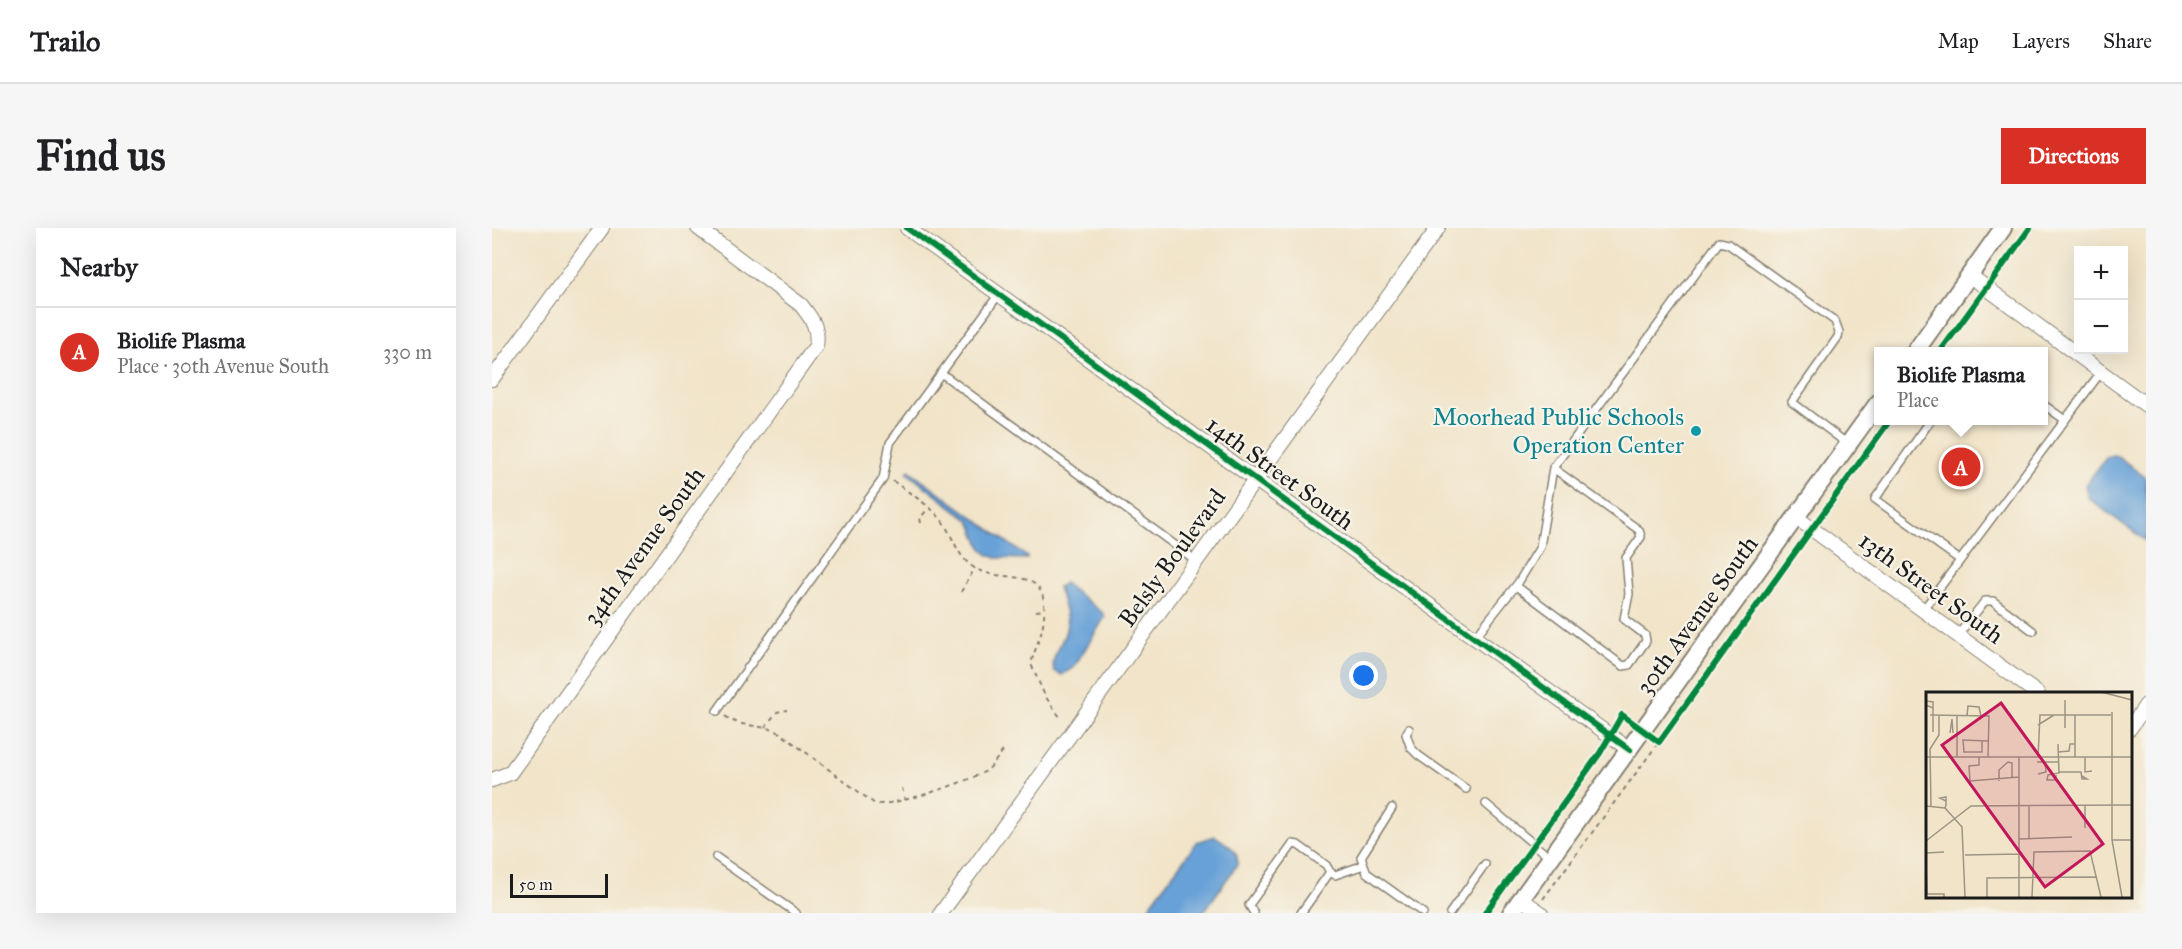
<!DOCTYPE html>
<html lang="en">
<head>
<meta charset="utf-8">
<style>
	body { margin:0; font-family:"IM FELL Great Primer",serif; background:#f6f6f6; color:#202124 }
	.controls { position:absolute; right:18px; top:18px; display:grid; overflow:hidden; border-radius:0px; box-shadow:0 6px 24px #0002 }
	.controls button { width:54px; height:54px; display:grid; place-items:center; padding:0; border:0; border-bottom:2px solid #e0e0e0; background:#fff; color:#202124; font:30px sans-serif }
	.scale { position:absolute; left:18px; bottom:15px; width:98px; box-sizing:border-box; padding-left:6px; border:3px solid #1c1c1c; border-top:0; font-size:16px; line-height:21px; white-space:nowrap; color:#1c1c1c; -webkit-text-stroke:4px #f7f3e8; paint-order:stroke }
	.you { position:absolute; left:872px; top:448px; width:21px; height:21px; margin:-15px; border:4px solid #fff; border-radius:50%; background:#1a73e8; box-shadow:0 0 0 9px #1a73e833 }
	.badge { display:grid; place-items:center; width:39px; height:39px; border-radius:50%; background:#d93025; color:#fff; font-size:20px; font-weight:700 }
	.pin { position:absolute; translate:-50% -50%; border:3px solid #fff; box-shadow:0 2px 6px #0006 }
	.popup { position:absolute; left:1382px; top:119px; width:174px; height:78px; box-sizing:border-box; display:grid; place-content:center; border-radius:0px; background:#fff; filter:drop-shadow(0 2px 4px #0005); font-size:20px; white-space:nowrap; color:#757577 }
	.popup b { font-size:22px; color:#202124 }
	.popup::after { content:''; position:absolute; left:50%; top:100%; margin-left:-12px; border:12px solid transparent; border-top-color:#fff }
	.list { margin:0; padding:0; list-style:none }
	h2 { display:flex; justify-content:space-between; align-items:center; height:78px; margin:0; padding:0 24px; font-size:26px }
	h2 small { font-size:20px; font-weight:400; color:#757577 }
	.list li { display:grid; grid-template-columns:39px 1fr auto; gap:18px; align-items:center; box-sizing:border-box; height:90px; padding:0 24px; border-top:2px solid #e0e0e0 }
	.list b { display:block; font-size:22px; white-space:nowrap }
	.list p { margin:0; font-size:20px; white-space:nowrap; color:#757577 }
	.list em { font-size:20px; font-style:normal; color:#757577 }
	.map { position:relative; flex:none; width:1654px; height:685px; overflow:hidden; border-radius:0px }
	header { display:flex; align-items:center; gap:36px; box-sizing:border-box; height:84px; padding:0 30px; background:#fff; border-bottom:2px solid #e0e0e0 }
	header strong { font-size:28px }
	nav { display:flex; gap:33px; margin-inline-start:auto; font-size:21px }
	.intro { display:flex; align-items:center; justify-content:space-between; box-sizing:border-box; height:144px; padding:0 36px }
	h1 { margin:0; font-size:42px }
	.button { padding:15px 27px; border-radius:0px; background:#d93025; color:#fff; font-size:21px; font-weight:700 }
	main { display:flex; gap:36px; padding:0 36px }
	aside { flex:1; background:#fff; border-radius:0px; box-shadow:0 6px 24px #0002 }
	.map>svg:first-child { display:block }
</style>
</head>
<body>
<header>
<strong>Trailo</strong>
<nav><a>Map</a><a>Layers</a><a>Share</a></nav>
</header>
<div class="intro"><h1>Find us</h1><a class="button">Directions</a></div>
<main>
<aside>
<h2>Nearby<small></small></h2>
<ul class="list">
<li><span class="badge">A</span><div><b>Biolife Plasma</b><p>Place · 30th Avenue South</p></div><em>330 m</em></li>
</ul>
</aside>
<div class="map">
<svg width="1654" height="685" viewBox="0 0 1654 685">
	<rect width="100%" height="100%" fill="#f7f3e8"/>
	<filter id="ink" filterUnits="userSpaceOnUse"><feTurbulence type="fractalNoise" baseFrequency=".0167" numOctaves="2"/><feDisplacementMap in="SourceGraphic" scale="12" xChannelSelector="R" yChannelSelector="G"/><feConvolveMatrix kernelMatrix="1 2 1 2 8 2 1 2 1" color-interpolation-filters="sRGB"/></filter>
	<filter id="wash" filterUnits="userSpaceOnUse"><feTurbulence type="fractalNoise" baseFrequency=".008" numOctaves="4" result="noise"/><feDisplacementMap in="SourceGraphic" scale="24" xChannelSelector="R" yChannelSelector="G"/><feGaussianBlur stdDeviation="1.35" result="paint"/><feColorMatrix in="noise" values="0 0 0 0 0 0 0 0 0 0 0 0 0 0 0 0 0 1.4 0 .05"/><feComposite in="paint" operator="in"/></filter>
	<g filter="url(#wash)">
		<rect width="100%" height="100%" fill="#f1e4c9"/>
		<path fill="#68a1d7" stroke="#425e7a" stroke-width="1.5" d="M 1621,227 L 1627,229 L 1654,250 L 1654,313 L 1596,270 L 1593,257 L 1615,229 Z
			M 417,242 L 535,329 L 535,331 L 504,330 L 495,326 L 489,319 L 478,293 L 415,245 Z
			M 572,355 L 611,385 L 613,389 L 582,439 L 570,447 L 562,443 C 558,427 571,417 574,402 C 577,388 570,373 566,359 Z
			M 723,608 C 734,616 748,621 745,637 L 711,685 L 652,685 L 705,614 Z"/>
	</g>
	<g filter="url(#ink)">
		<g fill="none" stroke-linecap="round" stroke-linejoin="round">
			<defs>
				<path id="service" d="M 449,145 L 706,334
					M 1552,177 L 1573,192
					M 1439,192 L 1383,271 L 1468,332
					M 1024,358 L 1131,438 L 1137,437 L 1154,413 L 1153,407 L 1132,391 L 1137,366 L 1134,330 L 1149,309 L 1147,302 L 1061,240
					M 1431,382 L 1609,144
					M 1466,407 L 1493,373 L 1501,373 L 1541,403
					M 983,409 L 1026,355 L 1048,319 L 1061,240 L 1227,14 L 1236,16 L 1343,93 L 1347,104 L 1346,109 L 1300,174 L 1357,217
					M 225,483 L 391,251 L 398,215 L 507,66
					M 917,501 L 914,506 L 919,520 L 926,527 L 974,561
					M 994,576 L 1058,630
					M 900,580 L 869,629 L 875,645 L 931,685
					M 224,629 L 304,685
					M 838,644 L 843,647 L 872,637
					M 762,685 L 757,677 L 801,616 L 806,617 L 834,637 L 838,644 L 809,685
					M 958,685 L 993,636"/>
				<path id="minor" d="M 415,0 L 1138,522
					M 1477,47 L 1654,177
					M 0,151 L 110,0
					M 1305,290 L 1546,466
					M 1638,500 L 1654,477
					M 0,552 L 18,545 L 324,118 C 327,100 320,91 309,77 L 206,0
					M 1029,671 L 1049,685
					M 449,685 L 946,0"/>
				<path id="tertiary" d="M 1423,124 L 1511,0
					M 1019,685 L 1386,175"/>
			</defs>
			<use href="#service" stroke="#868072" stroke-width="10"/>
			<use href="#minor" stroke="#868072" stroke-width="16"/>
			<use href="#tertiary" stroke="#868072" stroke-width="20"/>
			<path stroke="#868072" stroke-width="2" stroke-dasharray="4.5 4.5" stroke-linecap="butt" d="M 401,253 C 417,265 440,278 451,294 C 460,307 464,323 475,334 C 502,363 562,327 551,396 C 549,409 542,423 539,436 L 553,468 L 568,489
				M 429,295 L 428,290 L 436,281
				M 469,364 L 483,340
				M 544,383 L 552,382
				M 233,488 C 249,501 270,495 288,505 L 383,576 C 404,578 475,554 494,543 C 501,538 506,528 512,522
				M 273,499 L 285,484 L 295,482
				M 410,560 L 413,572
				M 1051,671 L 1167,514"/>
			<use href="#service" stroke="#fff" stroke-width="7"/>
			<use href="#minor" stroke="#fff" stroke-width="14"/>
			<use href="#tertiary" stroke="#fff" stroke-width="16"/>
			<defs>
				<path id="cycleway" d="M 415,0 L 1138,522
					M 1448,124 L 1538,0
					M 993,685 L 1108,525 L 1130,487 L 1167,514 L 1398,192"/>
			</defs>
			<use href="#cycleway" stroke="#f7f3e8" stroke-width="10"/>
			<use href="#cycleway" stroke="#00873e" stroke-width="6"/>
		</g>
	</g>
	<circle fill="#0f9aa8" stroke="#f7f3e8" stroke-width="2" cx="1204" cy="203" r="6"/>
	<g text-anchor="middle" dominant-baseline="central" stroke-width="4.5" stroke-linejoin="round" paint-order="stroke">
		<g font-size="24" fill="#0d838f" stroke="#f7f3e8" text-anchor="end">
			<text x="1192" y="189">Moorhead Public Schools<tspan x="1192" dy="28">Operation Center</tspan></text>
		</g>
		<g font-size="24" fill="#1c1c1c" stroke="#f7f3e8">
			<text transform="translate(788 245) rotate(36)">14th Street South</text>
			<text transform="translate(152 318) rotate(-54)">34th Avenue South</text>
			<text transform="translate(680 330) rotate(-54)">Belsly Boulevard</text>
			<text transform="translate(1439 360) rotate(36)">13th Street South</text>
			<text transform="translate(1205 387) rotate(-54)">30th Avenue South</text>
		</g>
	</g>
	<g transform="translate(1434 464)">
		<rect width="206" height="206" fill="#f1e4c9"/>
		<path fill="none" stroke="#9c9484" stroke-width="1.5" d="M 175,0 L 206,8M 0,9 L 7,10 L 7,21M 0,13 L 7,16 L 7,40M 186,20 L 186,148 L 196,205M 4,23 L 63,24 L 62,65M 149,23 L 149,65M 41,24 L 42,14 L 53,15 L 55,24M 112,33 L 128,23M 139,36 L 139,8M 24,41 L 26,27 L 27,41M 36,48 L 62,49M 37,48 L 38,60 L 56,60 L 56,49M 132,60 L 143,59 L 144,52 L 149,52M 0,65 L 206,65M 31,65 L 31,24M 53,65 L 53,73 L 43,74 L 44,89 L 93,85M 112,65 L 114,23 L 185,23M 159,65 L 159,80 L 166,79M 111,70 L 132,70M 133,80 L 155,80 L 156,87 L 161,87 L 156,84M 112,82 L 120,80 L 119,70M 130,83 L 130,88 L 121,88 L 122,83 L 133,81 L 132,52M 73,89 L 73,78 L 82,70 L 86,71 L 86,85M 0,114 L 19,116 L 36,135 L 39,205M 5,114 L 4,57 L 13,43 L 13,24M 159,114 L 159,136M 19,116 L 20,113 L 20,105 L 14,106 L 20,109M 93,147 L 146,145M 103,147 L 103,114M 186,148 L 206,148M 0,149 L 45,114 L 206,113M 0,161 L 18,160M 39,163 L 93,162M 0,170 L 1,202M 1,202 L 18,202 L 18,205M 61,205 L 61,186 L 171,185M 93,205 L 93,65M 106,205 L 108,160 L 164,159 L 175,205"/>
		<path fill="#c2185b" fill-opacity="0.15" stroke="#c2185b" stroke-width="3" d="M 75,11 L 177,152 L 119,195 L 16,53 Z"/>
		<rect width="206" height="206" fill="none" stroke="#1c1c1c" stroke-width="3"/>
	</g>
</svg>
<div class="controls">
<button>+</button>
<button>−</button>
</div>
<div class="scale">50 m</div>
<div class="you"></div>
<div class="pin badge" style="left:1469px;top:239px">A</div>
<div class="popup"><b>Biolife Plasma</b>Place</div>
</div>
</main>
</body>
</html>
